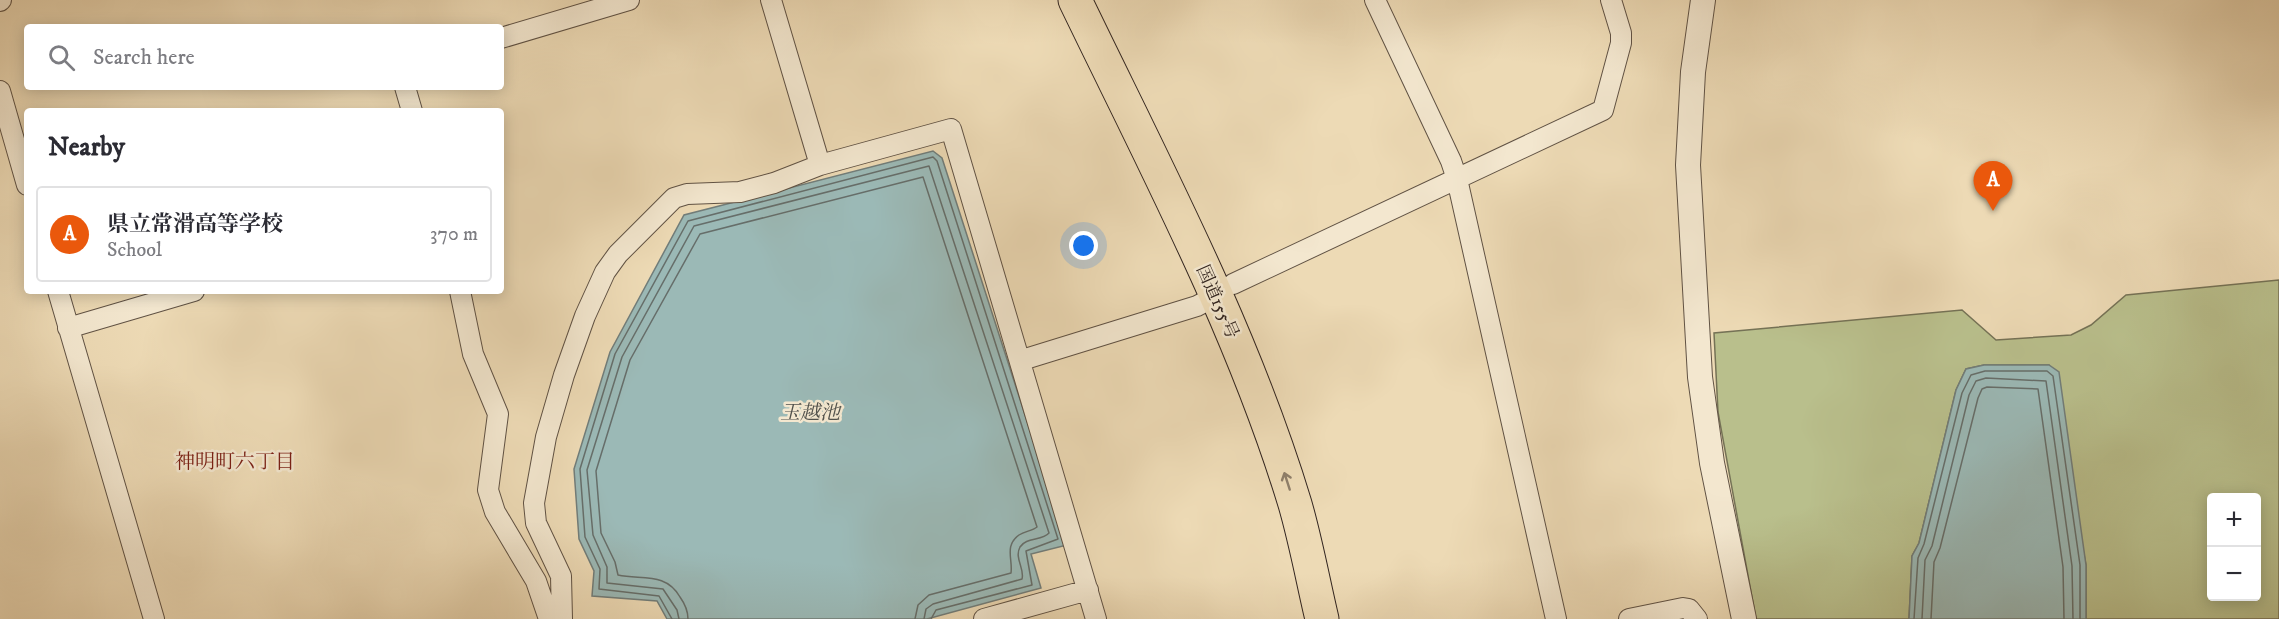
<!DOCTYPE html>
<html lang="en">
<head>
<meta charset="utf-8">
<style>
	body { margin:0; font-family:"IM FELL DW Pica","Noto Serif JP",serif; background:#f7f7f7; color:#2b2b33 }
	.controls { position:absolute; right:18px; bottom:18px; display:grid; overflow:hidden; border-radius:6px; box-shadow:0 3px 15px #0003 }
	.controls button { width:54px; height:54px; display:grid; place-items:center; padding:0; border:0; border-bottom:2px solid #e1e1e2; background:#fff; color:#2b2b33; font:30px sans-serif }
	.you { position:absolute; left:1084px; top:246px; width:21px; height:21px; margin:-15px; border:4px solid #fff; border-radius:50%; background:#1a73e8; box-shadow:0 0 0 9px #1a73e833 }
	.badge { display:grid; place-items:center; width:39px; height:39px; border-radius:50%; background:#ea580c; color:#fff; font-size:20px; font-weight:700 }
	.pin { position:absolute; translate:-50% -50px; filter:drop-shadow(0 2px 3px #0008) }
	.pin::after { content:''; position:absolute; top:32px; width:21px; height:18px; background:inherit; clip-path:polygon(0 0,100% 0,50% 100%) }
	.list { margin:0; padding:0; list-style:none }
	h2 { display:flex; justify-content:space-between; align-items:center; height:78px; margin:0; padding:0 24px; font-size:26px }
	h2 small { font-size:20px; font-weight:400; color:#7c7c81 }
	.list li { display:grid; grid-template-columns:39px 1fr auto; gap:18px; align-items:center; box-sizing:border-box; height:96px; margin:0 12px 12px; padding:0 12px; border:2px solid #e1e1e2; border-radius:6px }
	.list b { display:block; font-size:22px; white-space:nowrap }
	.list p { margin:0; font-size:20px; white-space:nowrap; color:#7c7c81 }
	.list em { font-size:20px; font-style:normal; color:#7c7c81 }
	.icon { flex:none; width:33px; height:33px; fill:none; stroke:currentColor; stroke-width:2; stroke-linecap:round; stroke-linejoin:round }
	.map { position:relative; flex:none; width:2279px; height:619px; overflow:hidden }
	.search { position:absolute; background:#fff; box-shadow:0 3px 15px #0003; left:24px; top:24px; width:480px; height:66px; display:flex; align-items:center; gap:15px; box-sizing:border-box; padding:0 21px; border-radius:6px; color:#7c7c81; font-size:22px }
	.panel { position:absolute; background:#fff; box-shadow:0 3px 15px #0003; left:24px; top:108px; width:480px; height:186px; border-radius:6px }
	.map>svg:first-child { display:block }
</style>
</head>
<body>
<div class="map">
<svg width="2279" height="619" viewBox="0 0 2279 619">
	<rect width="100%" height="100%" fill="#eddab5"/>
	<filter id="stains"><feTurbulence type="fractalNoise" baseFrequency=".00333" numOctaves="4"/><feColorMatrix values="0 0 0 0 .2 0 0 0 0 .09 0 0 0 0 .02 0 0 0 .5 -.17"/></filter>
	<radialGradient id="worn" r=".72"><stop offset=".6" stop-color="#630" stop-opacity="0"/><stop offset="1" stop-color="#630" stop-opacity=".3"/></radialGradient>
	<path fill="#b9bf8c" stroke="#757256" stroke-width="1.5" fill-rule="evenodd" d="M 2279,280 L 2279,619 L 2086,619 L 2086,565 L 2049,365 L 1984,365 L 1966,369 L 1956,390 L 1919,543 L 1912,556 L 1909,619 L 1756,619 L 1718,412 L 1714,333 L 1962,310 L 1996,340 L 2071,335 L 2091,325 L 2126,295 ZM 2212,498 L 2256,498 L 2256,596 L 2212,596 Z"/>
	<path fill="#9bb9b6" stroke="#717d7a" stroke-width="1.5" d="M 933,151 L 942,158 L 1067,545 L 1031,554 L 1041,588 L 927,619 L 667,619 L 657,601 L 592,596 L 594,571 L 579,539 L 574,469 L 610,352 L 684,215 Z
		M 1984,365 L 2049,365 L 2059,372 L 2086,565 L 2086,619 L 1909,619 L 1912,556 L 1919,543 L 1956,390 L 1966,369 Z"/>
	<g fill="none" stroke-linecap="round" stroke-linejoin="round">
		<path stroke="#666e6a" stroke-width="1.5" d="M 672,619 L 659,596 L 599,589 L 600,569 L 585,537 L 580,469 L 615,354 L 688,221 L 933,157 L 937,161 L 1058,539 L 1026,551 L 1032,585 L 936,610 L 931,619
			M 679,619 L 677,610 L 663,589 L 607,583 L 607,567 L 593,535 L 587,470 L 622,357 L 694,226 L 929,166 L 1049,533 C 1042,541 1026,537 1020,547 C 1014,558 1025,569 1022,579 L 933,604 L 926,609 L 924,619
			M 688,619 C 688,610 685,604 680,597 C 666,572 642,580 618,575 L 615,562 L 601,533 L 596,471 L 630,360 L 700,234 L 923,177 L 1037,527 C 1032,531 1025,531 1019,535 C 1004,546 1013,559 1011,573 L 929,595 L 918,605 L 915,619
			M 1914,619 L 1918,558 L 1924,544 L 1962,393 L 1971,375 L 1985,371 L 2047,371 L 2053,376 L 2080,565 L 2080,619
			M 1922,619 L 1925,560 L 1932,546 L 1969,395 L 1976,381 L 1986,378 L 2046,381 L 2072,566 L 2073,619
			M 1931,619 L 1934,562 L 1940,548 L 1978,398 L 1982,389 L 1987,387 L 2038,389 L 2063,567 L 2064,619"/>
		<defs>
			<path id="minor" d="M 771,0 L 820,165
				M 1375,0 L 1451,161 L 1457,179 L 1556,619
				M 0,1 L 1,0
				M 501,38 L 629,0
				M 405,87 L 412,111
				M 0,91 L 27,185
				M 1233,284 L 1603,110 L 1621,43 L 1621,33 L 1611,0
				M 58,291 L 154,619
				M 460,291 L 473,354 L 498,414 L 488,490 L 495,512 L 536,581 L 549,619
				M 68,328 L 194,291
				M 1022,360 L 1197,306 L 1216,296
				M 562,619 L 561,576 L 536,523 L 534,503 L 546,437 L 564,375 L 585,316 L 605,272 L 618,254 L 674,198 L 687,194 L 740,192 L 774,183 L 820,165 L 951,129 L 1096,619
				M 984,619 L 1088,590
				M 1629,619 L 1683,608 L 1689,609 L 1697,619"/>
			<path id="tertiary" d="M 1703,0 L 1693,72 L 1688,165 L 1700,377 L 1712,463 L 1744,619"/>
			<path id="trunk" d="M 1075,0 C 1154,164 1242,329 1295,504 C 1306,542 1313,581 1322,619"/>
		</defs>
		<use href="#minor" stroke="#605244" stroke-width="22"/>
		<use href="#tertiary" stroke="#605244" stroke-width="26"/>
		<use href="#trunk" stroke="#31241f" stroke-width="35"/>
		<use href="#minor" stroke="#f3e7cf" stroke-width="20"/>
		<use href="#tertiary" stroke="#f3e7cf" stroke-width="24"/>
		<use href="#trunk" stroke="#eddab5" stroke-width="33"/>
	</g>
	<defs><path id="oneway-shaft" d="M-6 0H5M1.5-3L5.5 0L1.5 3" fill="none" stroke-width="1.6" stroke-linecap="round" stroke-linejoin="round" transform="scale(1.5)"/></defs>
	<use stroke="#8f7f6a" href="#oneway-shaft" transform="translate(1287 481) rotate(-108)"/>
	<g text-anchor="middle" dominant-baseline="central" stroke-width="5" stroke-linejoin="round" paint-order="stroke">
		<g font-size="18" fill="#31241f" stroke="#f3e7cf">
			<text transform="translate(1217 302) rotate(66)">国道155号</text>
		</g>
		<g font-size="20" font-style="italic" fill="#51514c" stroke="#f3e7cf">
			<text x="810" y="413">玉越池</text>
		</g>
		<g font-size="20" fill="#7a1f14" stroke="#f3e7cf">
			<text x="235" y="462">神明町六丁目</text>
		</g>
	</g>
	<rect width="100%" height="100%" filter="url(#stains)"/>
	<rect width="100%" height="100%" fill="url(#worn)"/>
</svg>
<div class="controls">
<button>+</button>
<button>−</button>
</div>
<div class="you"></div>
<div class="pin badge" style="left:1993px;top:211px">A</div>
<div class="search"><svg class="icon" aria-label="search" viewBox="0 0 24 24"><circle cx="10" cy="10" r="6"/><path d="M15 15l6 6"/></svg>Search here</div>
<section class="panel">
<h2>Nearby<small></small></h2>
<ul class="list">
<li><span class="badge">A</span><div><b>県立常滑高等学校</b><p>School</p></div><em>370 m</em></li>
</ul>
</section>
</div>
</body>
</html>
